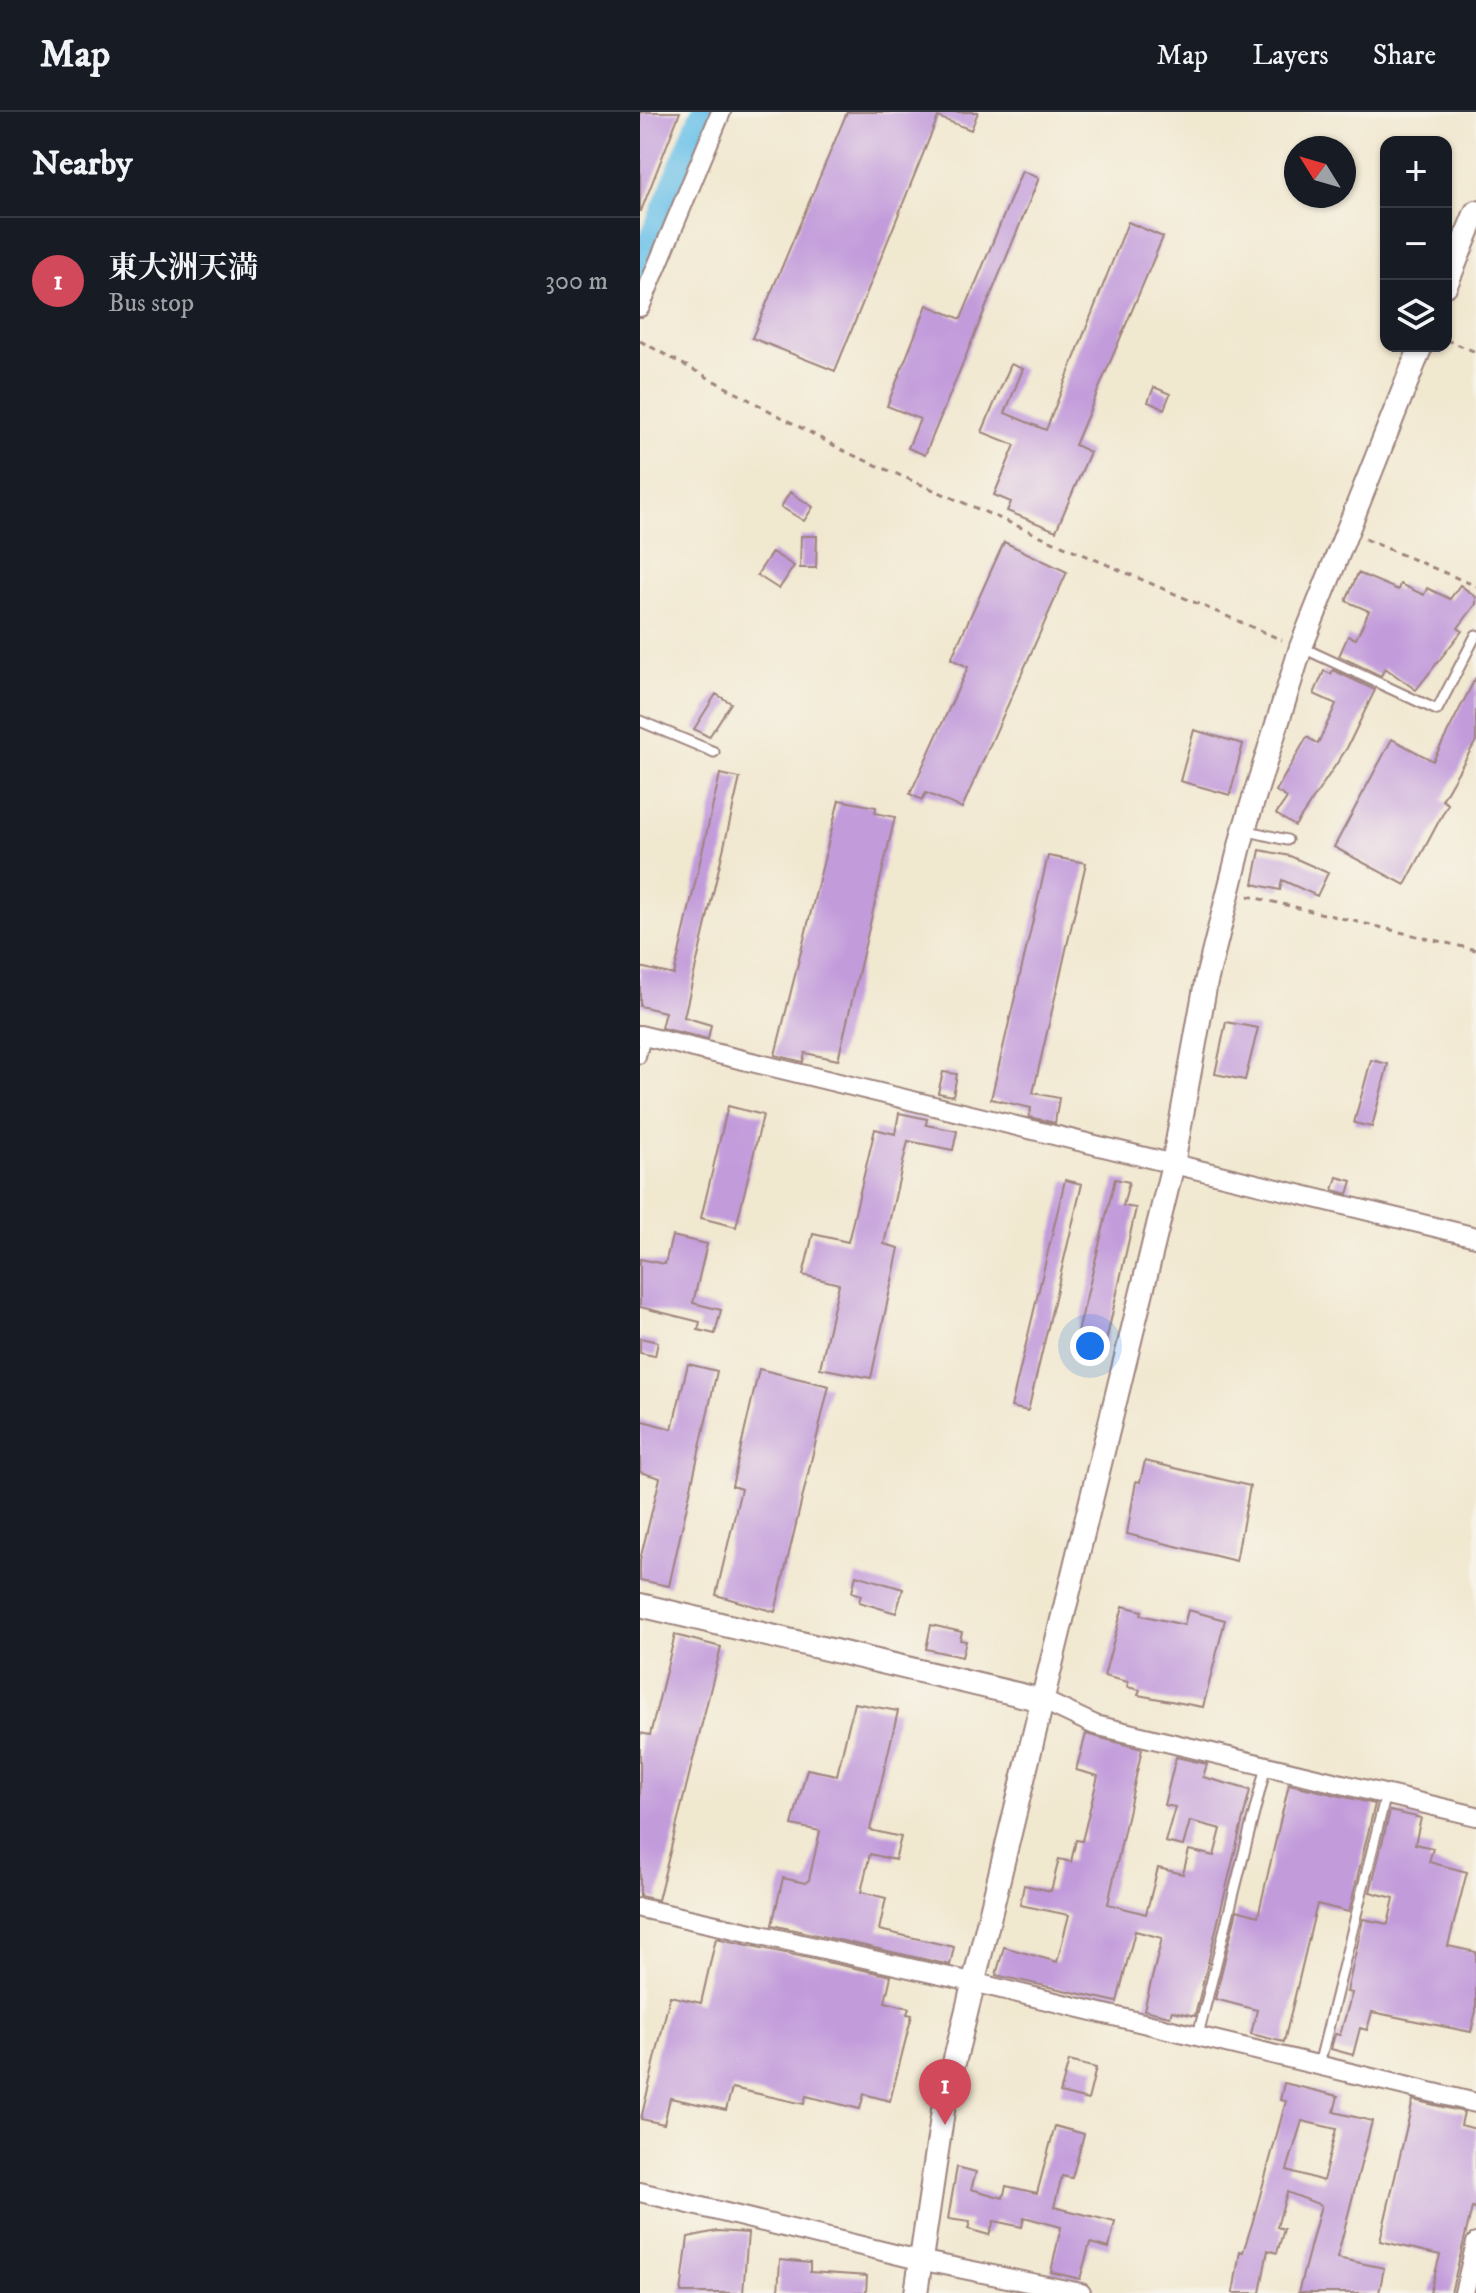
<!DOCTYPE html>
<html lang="en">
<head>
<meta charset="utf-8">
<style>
	body { margin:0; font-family:"IM FELL DW Pica","Noto Serif JP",serif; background:#20242c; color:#f1f3f6 }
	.controls { position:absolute; right:24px; top:24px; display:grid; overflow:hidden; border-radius:16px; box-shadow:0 2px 6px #0004 }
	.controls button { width:72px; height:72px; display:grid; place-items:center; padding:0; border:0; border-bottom:2px solid #363941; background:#171b24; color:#f1f3f6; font:40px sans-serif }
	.compass { position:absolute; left:644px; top:24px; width:72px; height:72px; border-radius:50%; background:#171b24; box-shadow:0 2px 6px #0004; rotate:307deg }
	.you { position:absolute; left:450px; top:1234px; width:28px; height:28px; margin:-20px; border:6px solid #fff; border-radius:50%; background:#1a73e8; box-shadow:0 0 0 12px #1a73e833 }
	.badge { display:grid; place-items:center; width:52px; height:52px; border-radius:50%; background:#d1495b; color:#fff; font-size:26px; font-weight:700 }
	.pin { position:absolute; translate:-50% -66px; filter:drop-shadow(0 2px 4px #0008) }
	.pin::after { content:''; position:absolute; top:42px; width:28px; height:24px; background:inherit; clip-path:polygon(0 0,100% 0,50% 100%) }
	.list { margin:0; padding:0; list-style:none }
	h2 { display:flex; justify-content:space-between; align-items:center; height:104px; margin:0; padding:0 32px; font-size:34px }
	h2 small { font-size:26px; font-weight:400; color:#9ea1a6 }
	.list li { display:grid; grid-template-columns:52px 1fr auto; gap:24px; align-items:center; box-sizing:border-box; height:128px; padding:0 32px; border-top:2px solid #363941 }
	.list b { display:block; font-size:30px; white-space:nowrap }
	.list p { margin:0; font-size:26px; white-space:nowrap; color:#9ea1a6 }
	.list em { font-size:26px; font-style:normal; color:#9ea1a6 }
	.icon { flex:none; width:44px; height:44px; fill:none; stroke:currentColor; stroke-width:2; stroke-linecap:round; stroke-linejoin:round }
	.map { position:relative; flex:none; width:836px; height:2181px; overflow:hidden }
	header { display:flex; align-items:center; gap:48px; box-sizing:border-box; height:112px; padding:0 40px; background:#171b24; border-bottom:2px solid #363941 }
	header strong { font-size:38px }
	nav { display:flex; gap:44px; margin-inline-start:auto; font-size:28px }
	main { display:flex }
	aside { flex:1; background:#171b24 }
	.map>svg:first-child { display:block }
</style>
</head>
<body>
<header>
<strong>Map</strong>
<nav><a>Map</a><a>Layers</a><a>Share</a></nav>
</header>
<main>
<aside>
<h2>Nearby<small></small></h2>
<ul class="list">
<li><span class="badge">1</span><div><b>東大洲天満</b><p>Bus stop</p></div><em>300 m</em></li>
</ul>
</aside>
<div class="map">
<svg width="836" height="2181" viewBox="0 0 836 2181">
	<rect width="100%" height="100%" fill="#f7f3e8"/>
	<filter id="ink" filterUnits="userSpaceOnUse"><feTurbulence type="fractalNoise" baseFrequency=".0125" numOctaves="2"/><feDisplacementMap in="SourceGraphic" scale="16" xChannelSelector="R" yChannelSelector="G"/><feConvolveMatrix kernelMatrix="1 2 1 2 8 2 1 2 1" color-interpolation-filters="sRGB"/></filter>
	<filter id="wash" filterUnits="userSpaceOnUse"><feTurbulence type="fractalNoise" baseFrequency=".006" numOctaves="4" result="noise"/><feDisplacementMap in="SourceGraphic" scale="32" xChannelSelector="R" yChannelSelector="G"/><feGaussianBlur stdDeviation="1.8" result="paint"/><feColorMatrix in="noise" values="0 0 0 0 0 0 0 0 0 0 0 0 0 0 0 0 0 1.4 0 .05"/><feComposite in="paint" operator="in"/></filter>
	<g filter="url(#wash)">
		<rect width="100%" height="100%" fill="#f1e8d0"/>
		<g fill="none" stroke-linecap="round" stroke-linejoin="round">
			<path stroke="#6dc2ea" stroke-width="32" d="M 0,166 L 67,0"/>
		</g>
		<g id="blocks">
			<path fill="#c29bdb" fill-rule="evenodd" d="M 0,0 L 40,0 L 1,99 L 0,99 Z
				M 207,0 L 338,0 L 331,18 L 298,5 L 195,259 L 112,226 Z
				M 382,59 L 399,66 L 285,343 L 268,336 L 280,307 L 247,294 L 287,193 L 321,207 Z
				M 488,110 L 523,125 L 435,333 L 450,340 L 416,419 L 367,399 L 371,390 L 354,383 L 375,333 L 342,320 L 371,252 L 383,257 L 365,301 L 406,318 Z
				M 514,275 L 530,282 L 524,297 L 508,290 Z
				M 150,380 L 173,395 L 164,409 L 141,395 Z
				M 161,424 L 177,424 L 176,456 L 160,456 Z
				M 364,430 L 427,460 L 322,696 L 286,681 L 282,688 L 270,682 L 328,555 L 311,547 Z
				M 132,440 L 154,454 L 139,477 L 117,463 Z
				M 718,461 L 758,478 L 760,472 L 784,483 L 787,476 L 810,487 L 820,473 L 836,485 L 836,492 L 818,516 L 822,519 L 776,578 L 745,556 L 741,564 L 699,544 L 708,524 L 716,527 L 729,499 L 706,489 Z
				M 693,558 L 735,578 L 707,636 L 655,714 L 636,702 L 647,686 L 636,679 L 667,625 L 678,632 L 696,592 L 674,582 L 684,559 L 691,562 Z
				M 836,565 L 836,629 L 802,688 L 808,692 L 765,773 L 694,735 L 752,627 L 793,649 Z
				M 76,582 L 91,591 L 69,625 L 54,617 Z
				M 554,618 L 603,632 L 590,683 L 540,669 Z
				M 80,662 L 100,666 L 44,905 L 71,913 L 68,927 L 21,916 L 25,900 L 0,894 L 0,855 L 34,863 Z
				M 199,688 L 236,695 L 235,701 L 255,705 L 198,948 L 165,941 L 163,950 L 135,943 Z
				M 620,738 L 650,744 L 688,761 L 677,784 L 642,768 L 640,778 L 613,772 Z
				M 408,744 L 446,751 L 393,981 L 419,986 L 415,1011 L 389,1005 L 391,996 L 351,987 Z
				M 586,910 L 618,916 L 605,968 L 575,962 Z
				M 731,948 L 748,952 L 732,1015 L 714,1011 Z
				M 303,960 L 317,962 L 313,984 L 298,981 Z
				M 88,994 L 123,1003 L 96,1115 L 61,1106 Z
				M 259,1001 L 287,1007 L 286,1013 L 317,1019 L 313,1038 L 268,1029 L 244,1132 L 259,1136 L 231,1266 L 180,1256 L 199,1172 L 163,1163 L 173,1122 L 208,1130 L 235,1017 L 255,1022 Z
				M 697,1065 L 712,1069 L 708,1082 L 693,1078 Z
				M 475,1067 L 489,1070 L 483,1094 L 496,1096 L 463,1243 L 434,1237 Z
				M 425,1068 L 442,1072 L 388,1299 L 371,1295 Z
				M 32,1124 L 67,1132 L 53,1191 L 81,1198 L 75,1222 L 58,1218 L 60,1210 L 0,1195 L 0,1147 L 25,1152 Z
				M 0,1226 L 18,1230 L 15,1244 L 0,1241 Z
				M 48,1252 L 77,1259 L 29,1474 L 0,1468 L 0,1448 L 20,1366 L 0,1360 L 0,1308 L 32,1317 Z
				M 119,1257 L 189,1274 L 135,1500 L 76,1483 L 101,1377 L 92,1374 Z
				M 505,1349 L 610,1374 L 596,1449 L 487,1422 L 496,1369 L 500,1370 Z
				M 216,1463 L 263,1477 L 256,1501 L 219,1490 L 221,1483 L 212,1480 Z
				M 483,1494 L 502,1499 L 501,1503 L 544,1513 L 548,1498 L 585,1508 L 563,1595 L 498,1583 L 500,1578 L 487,1575 L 488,1570 L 464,1564 Z
				M 291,1513 L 322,1520 L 320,1528 L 326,1529 L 322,1545 L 286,1537 Z
				M 35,1523 L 81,1535 L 18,1788 L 0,1784 L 0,1621 L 10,1623 Z
				M 214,1591 L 258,1599 L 230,1718 L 261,1725 L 255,1748 L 230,1742 L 221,1780 L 246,1786 L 239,1818 L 314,1835 L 310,1853 L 132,1813 L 143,1766 L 165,1771 L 169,1768 L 180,1719 L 152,1713 L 167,1657 L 197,1663 Z
				M 446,1622 L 502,1637 L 468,1792 L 506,1802 L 518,1756 L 543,1762 L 549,1738 L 574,1744 L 581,1717 L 550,1709 L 543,1734 L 525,1730 L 535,1695 L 524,1693 L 536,1645 L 567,1652 L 563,1665 L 610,1678 L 555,1904 L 532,1899 L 530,1904 L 504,1898 L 522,1826 L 495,1819 L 477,1890 L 356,1863 L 364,1835 L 417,1850 L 429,1803 L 380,1793 L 384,1773 L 411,1779 L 419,1747 L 431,1750 L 436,1728 L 442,1729 L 458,1664 L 436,1658 Z
				M 649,1672 L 735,1692 L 709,1800 L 677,1792 L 644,1930 L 611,1922 L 617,1898 L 575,1887 L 597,1798 L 618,1804 Z
				M 750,1699 L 781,1706 L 775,1732 L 793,1736 L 789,1750 L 827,1760 L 808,1834 L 836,1840 L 836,1899 L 831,1920 L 732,1900 L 727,1918 L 720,1916 L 713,1943 L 691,1937 L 695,1922 L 700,1923 L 712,1881 L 707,1880 L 723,1807 L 748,1812 L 754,1786 L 730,1780 Z
				M 76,1826 L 251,1864 L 245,1890 L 269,1896 L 267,1902 L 272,1903 L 250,1989 L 224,1982 L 220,1997 L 166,1984 L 164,1992 L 92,1976 L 86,1998 L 30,1986 L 24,2012 L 1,2007 L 30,1884 L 61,1891 Z
				M 429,1949 L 456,1956 L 448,1988 L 420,1981 Z
				M 644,1971 L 698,1984 L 694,2000 L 732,2009 L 697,2146 L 744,2156 L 739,2181 L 658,2181 L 681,2093 L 647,2080 L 637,2115 L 644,2117 L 637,2141 L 628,2138 L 620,2181 L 593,2181 L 600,2139 L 603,2140 L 613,2109 L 646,1989 L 640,1988 ZM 662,2009 L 696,2017 L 683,2069 L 647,2058 Z
				M 773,1988 L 824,2000 L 821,2013 L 836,2017 L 836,2097 L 832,2096 L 811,2181 L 790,2181 L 800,2143 L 740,2129 Z
				M 415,2014 L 444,2022 L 432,2066 L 422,2064 L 414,2095 L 475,2110 L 469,2136 L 450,2131 L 440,2167 L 411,2160 L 421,2115 L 384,2105 L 382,2115 L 354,2109 L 349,2123 L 328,2117 L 330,2110 L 308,2107 L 317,2055 L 336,2060 L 331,2077 L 363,2086 L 366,2074 L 397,2081 Z
				M 77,2119 L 108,2121 L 103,2181 L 41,2181 L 48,2125 Z
				M 140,2148 L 170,2151 L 170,2160 L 227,2164 L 226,2181 L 138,2181 Z"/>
		</g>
	</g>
	<g filter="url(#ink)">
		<use href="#blocks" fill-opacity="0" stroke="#9e847e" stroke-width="2"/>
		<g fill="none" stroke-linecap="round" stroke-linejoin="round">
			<defs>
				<path id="service" d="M 663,536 L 797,598 L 836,523
					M 0,609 L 74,640
					M 604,718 L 647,728
					M 0,946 L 6,924
					M 558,1923 L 626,1654
					M 679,1953 L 746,1682"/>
				<path id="minor" d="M 0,195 L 81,0
					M 0,923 L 836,1125
					M 402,1588 L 455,1613 L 836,1704
					M 0,1796 L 332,1870 L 836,1991
					M 0,2080 L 279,2148 L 441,2181
					M 824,2181 L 836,2131"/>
				<path id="tertiary" d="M 806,173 L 836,100
					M 0,1493 L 402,1588
					M 276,2181 L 304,1992 L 533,1052 L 566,870 L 604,718 L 661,535 L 781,234"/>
			</defs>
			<use href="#service" stroke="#9e847e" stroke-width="13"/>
			<use href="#minor" stroke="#9e847e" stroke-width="22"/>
			<use href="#tertiary" stroke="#9e847e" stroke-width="26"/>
			<path stroke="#9e847e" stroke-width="3" stroke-dasharray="6 6" stroke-linecap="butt" d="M 806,228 L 836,240
				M 0,229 L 208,341 L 642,528
				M 725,427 L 836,474
				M 608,784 L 836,838"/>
			<use href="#service" stroke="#fff" stroke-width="9"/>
			<use href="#minor" stroke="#fff" stroke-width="18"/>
			<use href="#tertiary" stroke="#fff" stroke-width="22"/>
		</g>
	</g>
</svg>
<div class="controls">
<button>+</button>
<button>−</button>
<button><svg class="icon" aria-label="layers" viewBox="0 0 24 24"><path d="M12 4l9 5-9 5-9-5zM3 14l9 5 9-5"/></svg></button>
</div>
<svg class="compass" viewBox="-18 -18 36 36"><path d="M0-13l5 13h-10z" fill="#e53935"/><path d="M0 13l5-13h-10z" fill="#9ea1a6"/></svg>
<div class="you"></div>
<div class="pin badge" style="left:305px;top:2013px">1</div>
</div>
</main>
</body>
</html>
